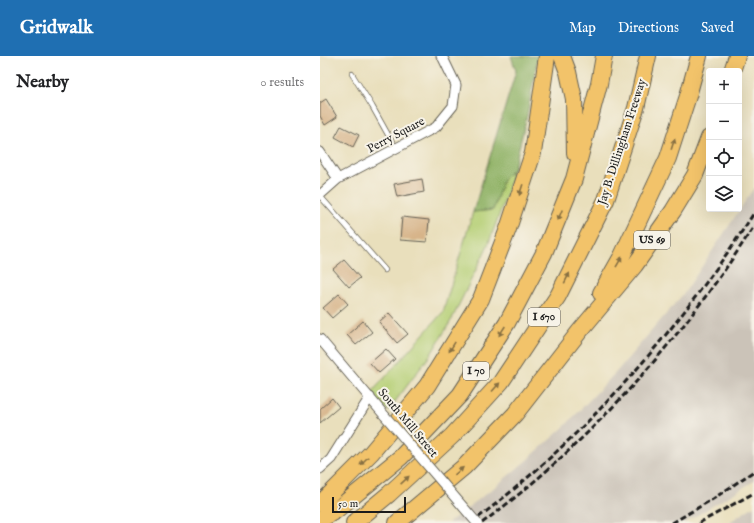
<!DOCTYPE html>
<html lang="en">
<head>
<meta charset="utf-8">
<style>
	body { margin:0; font-family:"IM FELL English",serif; background:#f6f6f6; color:#202124 }
	.controls { position:absolute; right:12px; top:12px; display:grid; overflow:hidden; border-radius:4px; box-shadow:0 4px 16px #0002 }
	.controls button { width:36px; height:36px; display:grid; place-items:center; padding:0; border:0; border-bottom:1px solid #e0e0e0; background:#fff; color:#202124; font:20px sans-serif }
	.scale { position:absolute; left:12px; bottom:10px; width:74px; box-sizing:border-box; padding-left:4px; border:2px solid #1c1c1c; border-top:0; font-size:11px; line-height:14px; white-space:nowrap; color:#1c1c1c; -webkit-text-stroke:3px #f7f3e8; paint-order:stroke }
	.list { margin:0; padding:0; list-style:none }
	h2 { display:flex; justify-content:space-between; align-items:center; height:52px; margin:0; padding:0 16px; font-size:17px }
	h2 small { font-size:13px; font-weight:400; color:#757577 }
	.icon { flex:none; width:22px; height:22px; fill:none; stroke:currentColor; stroke-width:2; stroke-linecap:round; stroke-linejoin:round }
	.map { position:relative; flex:none; width:434px; height:467px; overflow:hidden }
	header { display:flex; align-items:center; gap:24px; box-sizing:border-box; height:56px; padding:0 20px; background:#1f6fb2; color:#fff }
	header strong { font-size:19px }
	nav { display:flex; gap:22px; margin-inline-start:auto; font-size:14px }
	main { display:flex }
	aside { flex:1; background:#fff }
	.map>svg:first-child { display:block }
</style>
</head>
<body>
<header>
<strong>Gridwalk</strong>
<nav><a>Map</a><a>Directions</a><a>Saved</a></nav>
</header>
<main>
<aside>
<h2>Nearby<small>0 results</small></h2>
<ul class="list">
</ul>
</aside>
<div class="map">
<svg width="434" height="467" viewBox="0 0 434 467">
	<rect width="100%" height="100%" fill="#f7f3e8"/>
	<filter id="ink" filterUnits="userSpaceOnUse"><feTurbulence type="fractalNoise" baseFrequency=".025" numOctaves="2"/><feDisplacementMap in="SourceGraphic" scale="8" xChannelSelector="R" yChannelSelector="G"/><feConvolveMatrix kernelMatrix="1 2 1 2 8 2 1 2 1" color-interpolation-filters="sRGB"/></filter>
	<filter id="wash" filterUnits="userSpaceOnUse"><feTurbulence type="fractalNoise" baseFrequency=".012" numOctaves="4" result="noise"/><feDisplacementMap in="SourceGraphic" scale="16" xChannelSelector="R" yChannelSelector="G"/><feGaussianBlur stdDeviation="0.9" result="paint"/><feColorMatrix in="noise" values="0 0 0 0 0 0 0 0 0 0 0 0 0 0 0 0 0 1.4 0 .05"/><feComposite in="paint" operator="in"/></filter>
	<g filter="url(#wash)">
		<rect width="100%" height="100%" fill="#e9dfbc"/>
		<path fill="#cbc3b8" d="M 434,132 L 434,425 L 364,467 L 128,467 L 176,430 L 207,404 L 245,370 L 297,315 L 365,236 Z
			M 434,450 L 434,467 L 408,467 Z"/>
		<path fill="#b5cf75" stroke="#687648" d="M 194,112 L 188,135 L 168,189 L 132,263 L 111,298 L 68,355 L 52,336 L 123,256 L 153,156 L 173,154 L 183,124 Z"/>
		<path fill="#90b266" stroke="#566741" d="M 191,0 L 218,0 L 207,60 L 194,112 L 183,124 L 173,154 L 153,156 L 196,15 Z"/>
		<g id="blocks">
			<path fill="#d7b489" d="M 6,43 L 17,61 L 5,69 L 0,60 L 0,47 Z
				M 21,70 L 39,79 L 33,91 L 15,81 Z
				M 102,123 L 104,136 L 77,141 L 74,128 Z
				M 82,161 L 109,164 L 107,186 L 80,184 Z
				M 24,204 L 40,222 L 29,231 L 13,213 Z
				M 19,238 L 28,248 L 12,262 L 3,252 Z
				M 69,257 L 88,278 L 77,287 L 59,266 Z
				M 43,265 L 52,276 L 36,289 L 27,279 Z
				M 66,293 L 75,303 L 59,317 L 50,307 Z
				M 12,342 L 19,351 L 0,367 L 0,353 Z"/>
		</g>
	</g>
	<g filter="url(#ink)">
		<use href="#blocks" fill-opacity="0" stroke="#646054" stroke-width="1"/>
		<g fill="none" stroke-linecap="round" stroke-linejoin="round">
			<defs>
				<path id="service" d="M 32,18 L 52,50 L 76,93
					M 0,140 L 65,214"/>
				<path id="minor" d="M 0,96 L 18,123
					M 0,139 L 18,123 L 116,71 L 133,50 L 136,29 L 123,2 L 121,0
					M 0,283 L 65,360
					M 0,413 L 11,403 L 50,341"/>
				<path id="motorway" d="M 242,0 L 248,16 L 254,43 L 255,97
					M 412,15 L 417,0
					M 281,237 L 302,200 L 348,102 L 368,40 L 379,0
					M 0,448 L 51,397 L 107,330 L 161,243 L 188,173 L 213,97 L 227,0
					M 0,464 L 15,455 L 81,401 L 140,339 L 187,267 L 224,197 L 254,123 L 279,28 L 284,0
					M 34,467 L 69,438 L 132,380 L 181,326 L 238,240 L 286,144 L 316,52 L 328,0
					M 77,467 L 145,410 L 195,358 L 259,276 L 315,209 L 353,155 L 375,119 L 389,82"/>
			</defs>
			<use href="#service" stroke="#646054" stroke-width="6"/>
			<use href="#minor" stroke="#646054" stroke-width="11"/>
			<use href="#motorway" stroke="#646054" stroke-width="18"/>
			<use href="#service" stroke="#fff" stroke-width="4.5"/>
			<use href="#minor" stroke="#fff" stroke-width="9"/>
			<use href="#motorway" stroke="#f2c36a" stroke-width="16"/>
			<path stroke="#1c1c1c" stroke-width="3" stroke-dasharray="6 3" stroke-linecap="butt" d="M 151,467 C 265,382 357,276 434,157
				M 162,467 C 270,387 362,283 434,170
				M 352,467 L 393,443 L 434,415
				M 379,467 L 434,437"/>
			<defs>
				<path id="minor-bridge" d="M 65,360 L 157,467"/>
			</defs>
			<use href="#minor-bridge" stroke="#646054" stroke-width="11" stroke-linecap="butt"/>
			<use href="#minor-bridge" stroke="#fff" stroke-width="9"/>
		</g>
		<defs><path id="oneway-solid" d="M-6-.8H1V-3.2L6.5 0L1 3.2V.8H-6Z"/></defs>
		<g fill="#877043">
			<use href="#oneway-solid" transform="translate(353 88) rotate(-72)"/>
			<use href="#oneway-solid" transform="translate(201 134) rotate(108)"/>
			<use href="#oneway-solid" transform="translate(240 159) rotate(112)"/>
			<use href="#oneway-solid" transform="translate(299 206) rotate(-60)"/>
			<use href="#oneway-solid" transform="translate(247 222) rotate(-63)"/>
			<use href="#oneway-solid" transform="translate(182 275) rotate(123)"/>
			<use href="#oneway-solid" transform="translate(132 291) rotate(122)"/>
			<use href="#oneway-solid" transform="translate(176 331) rotate(-48)"/>
			<use href="#oneway-solid" transform="translate(44 405) rotate(135)"/>
			<use href="#oneway-solid" transform="translate(139 415) rotate(-40)"/>
			<use href="#oneway-solid" transform="translate(85 424) rotate(-43)"/>
		</g>
	</g>
	<g text-anchor="middle" dominant-baseline="central" stroke-width="4" stroke-linejoin="round" paint-order="stroke">
		<g fill="#f7f3e8" stroke="#5e5c59" stroke-width="1">
			<rect x="314" y="175" width="36" height="18" rx="3"/>
			<rect x="208" y="252" width="32" height="18" rx="3"/>
			<rect x="143" y="306" width="26" height="18" rx="3"/>
		</g>
		<g font-size="11" font-weight="bold" fill="#1c1c1c">
			<text x="332" y="184">US 69</text>
			<text x="224" y="261">I 670</text>
			<text x="156" y="315">I 70</text>
		</g>
		<g font-size="12" fill="#1c1c1c" stroke="#f7f3e8">
			<text transform="translate(76 79) rotate(-28)">Perry Square</text>
			<text transform="translate(302 86) rotate(-72)">Jay B. Dillingham Freeway</text>
			<text transform="translate(88 367) rotate(50)">South Mill Street</text>
		</g>
	</g>
</svg>
<div class="controls">
<button>+</button>
<button>−</button>
<button><svg class="icon" aria-label="locate" viewBox="0 0 24 24"><circle cx="12" cy="12" r="6"/><path d="M12 2v4M12 18v4M2 12h4M18 12h4"/></svg></button>
<button><svg class="icon" aria-label="layers" viewBox="0 0 24 24"><path d="M12 4l9 5-9 5-9-5zM3 14l9 5 9-5"/></svg></button>
</div>
<div class="scale">50 m</div>
</div>
</main>
</body>
</html>
